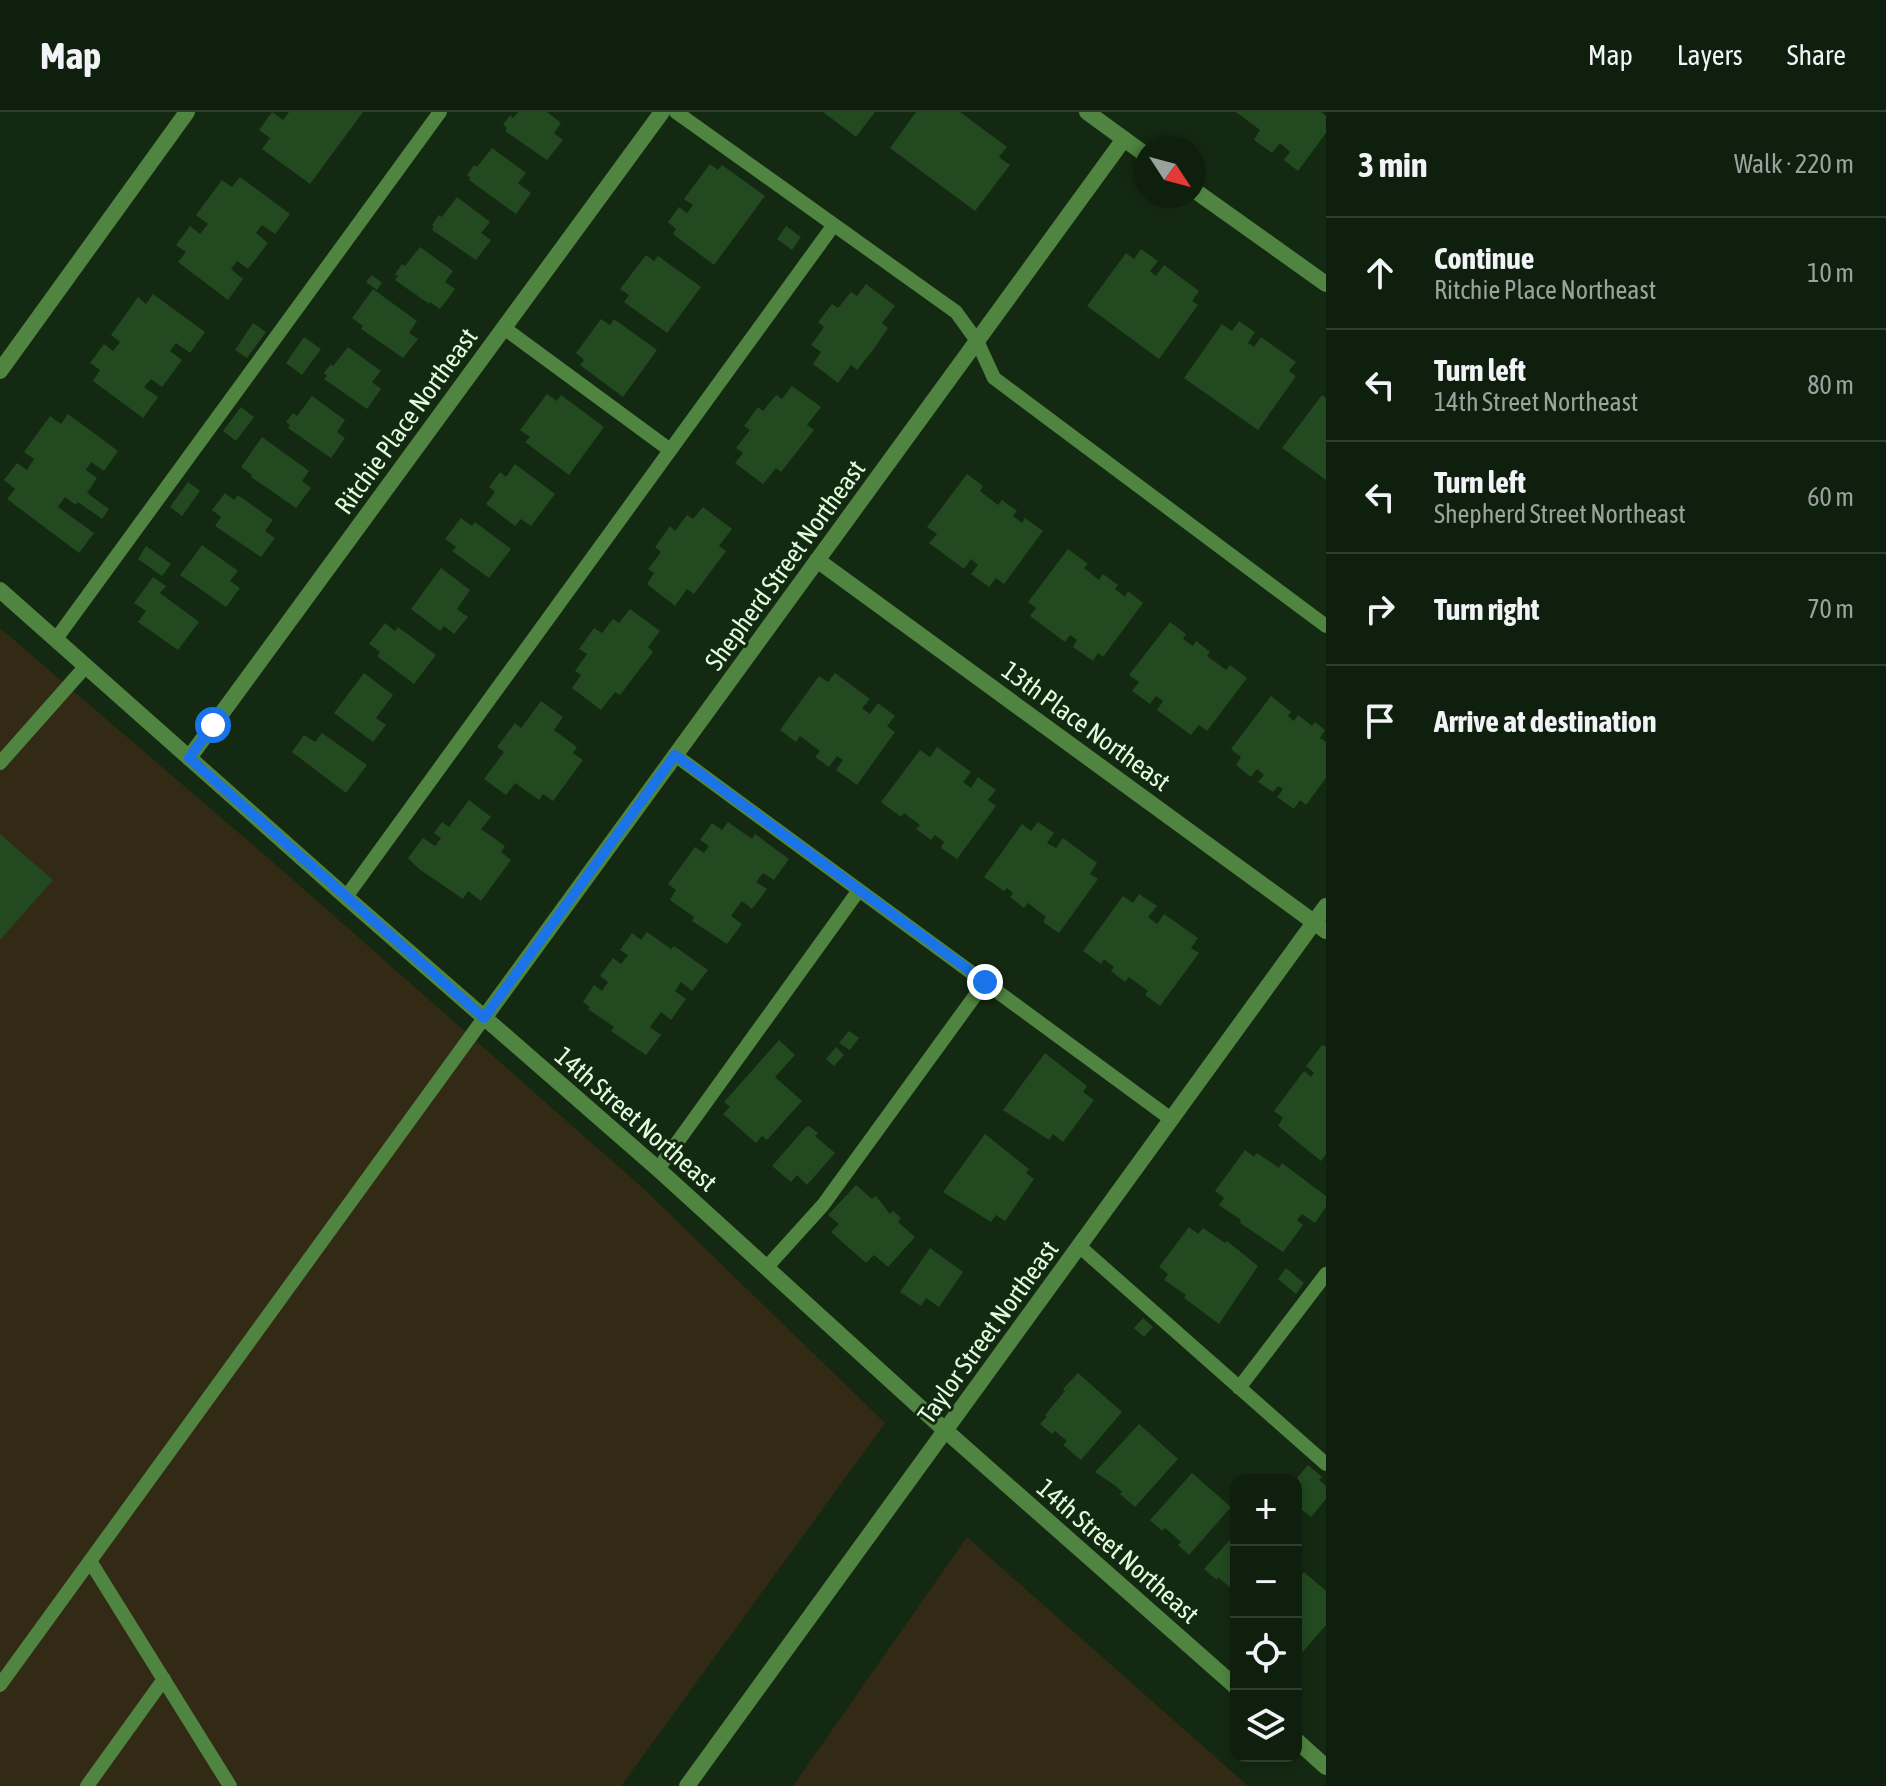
<!DOCTYPE html>
<html lang="en">
<head>
<meta charset="utf-8">
<style>
	body { margin:0; font-family:"Asap Condensed",sans-serif; background:#182717; color:#f1f3f6 }
	.controls { position:absolute; right:24px; bottom:24px; display:grid; overflow:hidden; border-radius:16px; box-shadow:0 4px 12px #0003 }
	.controls button { width:72px; height:72px; display:grid; place-items:center; padding:0; border:0; border-bottom:2px solid #2f3d2e; background:#0f1f0e; color:#f1f3f6; font:40px sans-serif }
	.compass { position:absolute; left:1134px; top:24px; width:72px; height:72px; border-radius:50%; background:#0f1f0e; box-shadow:0 4px 12px #0003; rotate:126deg }
	.stop { position:absolute; width:24px; height:24px; margin:-18px; border:6px solid #1a73e8; border-radius:50%; background:#fff }
	.stop.end { background:#1a73e8; border-color:#fff; box-shadow:0 2px 8px #0008 }
	.list { margin:0; padding:0; list-style:none }
	h2 { display:flex; justify-content:space-between; align-items:center; height:104px; margin:0; padding:0 32px; font-size:34px }
	h2 small { font-size:26px; font-weight:400; color:#9ba29e }
	.list li { display:grid; grid-template-columns:52px 1fr auto; gap:24px; align-items:center; box-sizing:border-box; height:112px; padding:0 32px; border-top:2px solid #2f3d2e }
	.list b { display:block; font-size:30px; white-space:nowrap }
	.list p { margin:0; font-size:26px; white-space:nowrap; color:#9ba29e }
	.list em { font-size:26px; font-style:normal; color:#9ba29e }
	.icon { flex:none; width:44px; height:44px; fill:none; stroke:currentColor; stroke-width:2; stroke-linecap:round; stroke-linejoin:round }
	.map { position:relative; flex:none; width:1326px; height:1674px; overflow:hidden }
	header { display:flex; align-items:center; gap:48px; box-sizing:border-box; height:112px; padding:0 40px; background:#0f1f0e; border-bottom:2px solid #2f3d2e }
	header strong { font-size:38px }
	nav { display:flex; gap:44px; margin-inline-start:auto; font-size:28px }
	main { display:flex }
	aside { flex:1; background:#0f1f0e }
	.map>svg:first-child { display:block }
</style>
</head>
<body>
<header>
<strong>Map</strong>
<nav><a>Map</a><a>Layers</a><a>Share</a></nav>
</header>
<main>
<div class="map">
<svg width="1326" height="1674" viewBox="0 0 1326 1674">
	<rect width="100%" height="100%" fill="#142912"/>
	<path fill="#332a16" d="M 0,516 L 283,759 L 645,1078 L 885,1311 L 621,1674 L 0,1674 Z
		M 967,1425 L 997,1452 L 1248,1674 L 793,1674 Z"/>
	<path fill="#224920" d="M 272,0 L 283,8 L 289,0 L 363,0 L 310,72 L 262,37 L 270,26 L 259,18 Z
		M 518,0 L 547,0 L 561,11 L 554,21 L 563,28 L 547,48 L 505,19 L 507,16 L 503,13 L 510,3 L 513,6 Z
		M 823,0 L 875,0 L 856,25 Z
		M 916,0 L 960,0 L 1007,35 L 999,45 L 1010,53 L 975,99 L 890,36 Z
		M 1236,0 L 1321,0 L 1326,4 L 1326,21 L 1298,59 L 1284,48 L 1290,40 L 1280,31 L 1272,41 L 1254,28 L 1260,18 Z
		M 492,36 L 526,61 L 518,71 L 531,81 L 516,102 L 469,68 L 470,65 L 467,63 L 474,53 L 477,55 Z
		M 710,52 L 718,58 L 722,53 L 765,84 L 714,153 L 673,122 L 676,117 L 668,110 L 679,95 L 687,101 L 693,93 L 684,87 Z
		M 240,65 L 290,102 L 275,122 L 262,113 L 256,121 L 268,131 L 248,157 L 237,149 L 231,157 L 243,167 L 228,188 L 178,150 L 186,140 L 176,133 L 190,114 L 200,122 L 208,112 L 196,103 L 222,68 L 232,75 Z
		M 457,85 L 490,110 L 481,121 L 491,128 L 476,148 L 432,118 L 434,115 L 432,113 L 439,103 L 442,105 Z
		M 786,114 L 801,125 L 792,138 L 777,127 Z
		M 420,135 L 453,159 L 445,170 L 455,177 L 440,197 L 430,190 L 429,192 L 395,168 L 398,164 L 395,162 L 402,152 L 405,154 Z
		M 1141,137 L 1158,149 L 1150,159 L 1156,164 L 1164,153 L 1199,179 L 1192,189 L 1198,193 L 1159,247 L 1087,194 L 1126,141 L 1134,147 Z
		M 646,143 L 654,149 L 658,144 L 701,175 L 667,221 L 624,190 L 629,183 L 620,177 Z
		M 372,163 L 382,171 L 377,178 L 366,170 Z
		M 866,172 L 895,194 L 882,211 L 888,216 L 873,238 L 857,258 L 851,253 L 838,271 L 813,252 L 821,240 L 811,233 L 824,215 L 818,210 L 832,192 L 838,196 L 851,180 L 857,184 Z
		M 373,177 L 417,209 L 409,221 L 418,227 L 403,246 L 361,217 L 363,214 L 352,206 Z
		M 153,182 L 205,220 L 190,241 L 176,231 L 170,239 L 182,248 L 162,275 L 151,267 L 144,275 L 158,285 L 143,306 L 93,269 L 100,258 L 90,251 L 104,232 L 113,239 L 120,230 L 111,223 L 138,185 L 146,192 Z
		M 601,207 L 610,213 L 614,207 L 657,238 L 623,285 L 580,253 L 584,248 L 576,241 Z
		M 1239,209 L 1255,220 L 1248,231 L 1254,235 L 1261,225 L 1296,250 L 1289,259 L 1296,264 L 1258,318 L 1184,266 L 1222,212 L 1232,219 Z
		M 253,211 L 266,220 L 247,246 L 235,238 Z
		M 304,225 L 321,237 L 302,263 L 286,251 Z
		M 348,235 L 381,259 L 372,270 L 381,277 L 367,297 L 324,267 L 327,264 L 324,261 L 331,252 L 333,254 Z
		M 792,274 L 821,295 L 807,313 L 814,318 L 781,360 L 776,356 L 763,372 L 735,351 L 743,341 L 736,336 L 750,318 L 744,314 L 758,295 L 763,299 L 776,283 L 782,287 Z
		M 547,282 L 557,289 L 561,283 L 604,315 L 569,363 L 525,330 L 530,325 L 520,318 Z
		M 1322,283 L 1326,286 L 1326,368 L 1282,336 Z
		M 312,284 L 345,308 L 337,320 L 345,326 L 331,346 L 288,316 L 290,313 L 286,310 L 293,301 L 297,304 Z
		M 241,295 L 254,305 L 236,329 L 223,319 Z
		M 68,302 L 118,339 L 104,359 L 91,350 L 86,358 L 97,366 L 87,381 L 109,397 L 102,407 L 78,390 L 76,393 L 65,385 L 58,395 L 94,421 L 79,441 L 7,387 L 15,377 L 4,368 L 17,351 L 27,358 L 34,347 L 24,340 L 50,304 L 61,312 Z
		M 262,325 L 309,359 L 302,369 L 311,376 L 296,396 L 251,365 L 252,363 L 241,355 Z
		M 515,352 L 555,382 L 531,414 L 521,407 L 515,414 L 486,392 L 495,380 L 489,375 L 500,360 L 506,365 Z
		M 967,362 L 983,374 L 980,379 L 998,393 L 1002,388 L 1017,399 L 1013,404 L 1022,411 L 1025,406 L 1043,419 L 1004,472 L 996,466 L 989,475 L 971,462 L 978,453 L 971,447 L 964,457 L 929,431 L 937,422 L 927,415 Z
		M 188,370 L 200,379 L 182,404 L 170,395 Z
		M 225,381 L 234,388 L 238,383 L 273,408 L 265,419 L 275,426 L 261,445 L 215,414 L 221,405 L 212,398 Z
		M 703,395 L 732,417 L 719,434 L 726,439 L 694,482 L 687,477 L 675,494 L 647,472 L 654,461 L 648,457 L 661,440 L 655,435 L 670,414 L 675,419 L 687,403 L 693,407 Z
		M 461,406 L 472,414 L 475,410 L 511,437 L 489,466 L 452,439 L 456,435 L 445,427 Z
		M 202,433 L 238,459 L 230,469 L 240,476 L 226,495 L 180,463 Z
		M 146,434 L 171,452 L 162,464 L 138,447 Z
		M 1068,437 L 1088,452 L 1084,456 L 1099,468 L 1103,462 L 1118,473 L 1115,477 L 1125,485 L 1128,479 L 1143,491 L 1103,545 L 1098,541 L 1093,549 L 1073,535 L 1077,528 L 1070,523 L 1065,530 L 1030,504 L 1036,496 L 1028,490 Z
		M 441,456 L 470,478 L 457,497 L 468,505 L 454,522 L 444,514 L 440,519 L 411,497 Z
		M 153,465 L 166,474 L 160,481 L 199,510 L 178,538 L 138,510 L 146,499 L 134,491 Z
		M 630,497 L 660,519 L 648,535 L 653,540 L 620,583 L 615,580 L 601,598 L 572,576 L 581,563 L 575,559 L 587,542 L 579,537 L 594,516 L 602,521 L 613,507 L 619,511 Z
		M 1170,510 L 1186,522 L 1183,527 L 1193,534 L 1196,529 L 1210,540 L 1207,544 L 1226,558 L 1230,553 L 1247,566 L 1207,619 L 1199,613 L 1191,623 L 1157,598 L 1163,589 L 1156,584 L 1150,592 L 1132,579 L 1139,570 L 1129,563 Z
		M 385,511 L 395,519 L 398,515 L 436,543 L 414,572 L 377,544 L 380,540 L 369,532 Z
		M 364,561 L 393,583 L 376,606 L 386,613 L 373,630 L 334,601 Z
		M 835,561 L 870,587 L 862,596 L 870,602 L 878,591 L 895,604 L 887,614 L 895,620 L 857,673 L 836,658 L 843,648 L 837,644 L 829,655 L 815,645 L 820,639 L 800,624 L 796,630 L 780,618 L 819,564 L 828,570 Z
		M 1271,584 L 1291,600 L 1288,604 L 1294,609 L 1298,603 L 1312,614 L 1315,610 L 1325,618 L 1320,626 L 1326,630 L 1326,666 L 1306,693 L 1300,688 L 1294,697 L 1277,685 L 1283,677 L 1278,674 L 1273,680 L 1258,670 L 1264,663 L 1257,657 L 1251,665 L 1236,653 L 1241,645 L 1231,637 Z
		M 541,589 L 563,605 L 554,618 L 577,635 L 573,641 L 583,648 L 553,689 L 543,682 L 539,688 L 515,671 L 506,683 L 484,667 L 504,640 L 497,635 L 515,611 L 521,616 Z
		M 322,621 L 367,653 L 346,681 L 292,640 L 304,623 L 315,630 Z
		M 937,635 L 971,660 L 963,670 L 971,676 L 978,665 L 996,678 L 988,688 L 996,694 L 957,747 L 941,736 L 944,730 L 935,723 L 931,728 L 916,717 L 920,713 L 904,701 L 901,705 L 881,690 L 920,638 L 930,645 Z
		M 469,688 L 491,705 L 481,717 L 505,734 L 501,740 L 511,748 L 481,789 L 468,779 L 463,787 L 419,757 L 408,746 L 423,726 L 435,734 L 441,726 L 434,721 L 442,710 L 449,715 Z
		M 728,710 L 752,727 L 755,722 L 789,747 L 774,768 L 763,761 L 756,770 L 767,777 L 752,797 L 742,789 L 731,804 L 742,812 L 727,832 L 692,809 L 694,805 L 670,788 L 676,778 L 668,772 L 695,735 L 704,741 L 709,734 L 700,728 L 712,711 L 722,718 Z
		M 1038,710 L 1054,721 L 1047,731 L 1056,736 L 1063,726 L 1097,751 L 1090,762 L 1098,767 L 1059,821 L 1043,810 L 1046,805 L 1028,791 L 1024,796 L 1010,785 L 1013,781 L 1007,776 L 1004,779 L 984,765 L 1022,712 L 1031,719 Z
		M 0,722 L 53,768 L 0,828 Z
		M 1139,782 L 1157,794 L 1148,805 L 1157,812 L 1164,802 L 1198,826 L 1191,836 L 1199,841 L 1160,894 L 1145,883 L 1148,879 L 1129,865 L 1125,870 L 1111,859 L 1114,855 L 1104,847 L 1101,852 L 1083,839 L 1123,784 L 1133,791 Z
		M 647,820 L 671,837 L 674,834 L 708,858 L 692,879 L 681,870 L 675,879 L 686,887 L 671,908 L 661,900 L 650,915 L 661,923 L 646,943 L 611,919 L 614,915 L 588,897 L 590,895 L 583,890 L 594,873 L 602,879 L 608,870 L 600,864 L 613,846 L 621,852 L 628,843 L 620,838 L 632,821 L 641,828 Z
		M 849,919 L 859,926 L 850,938 L 839,931 Z
		M 779,928 L 795,943 L 775,965 L 802,989 L 767,1028 L 762,1024 L 756,1031 L 723,1002 L 730,995 L 724,990 Z
		M 1322,933 L 1326,935 L 1326,1042 L 1321,1049 L 1278,1014 L 1283,1006 L 1274,999 L 1304,959 L 1311,965 L 1314,961 L 1306,954 Z
		M 836,935 L 844,943 L 834,954 L 826,947 Z
		M 1045,941 L 1087,974 L 1083,980 L 1094,988 L 1063,1030 L 1053,1022 L 1049,1028 L 1003,998 Z
		M 809,1014 L 818,1021 L 815,1024 L 835,1041 L 807,1073 L 797,1063 L 791,1070 L 772,1054 L 806,1015 Z
		M 985,1022 L 1029,1057 L 1026,1061 L 1034,1067 L 1005,1109 L 996,1103 L 991,1110 L 943,1080 Z
		M 1245,1038 L 1254,1045 L 1257,1041 L 1279,1056 L 1282,1051 L 1326,1084 L 1326,1095 L 1315,1111 L 1302,1102 L 1297,1108 L 1303,1113 L 1283,1140 L 1240,1111 L 1241,1108 L 1219,1093 L 1224,1086 L 1215,1079 Z
		M 856,1073 L 872,1087 L 876,1084 L 890,1102 L 893,1099 L 901,1106 L 898,1110 L 915,1125 L 888,1155 L 874,1143 L 866,1151 L 831,1120 L 839,1112 L 828,1103 Z
		M 1189,1115 L 1198,1122 L 1203,1116 L 1225,1131 L 1227,1129 L 1258,1154 L 1219,1212 L 1184,1186 L 1186,1183 L 1164,1168 L 1168,1162 L 1159,1155 Z
		M 930,1136 L 963,1160 L 939,1195 L 926,1186 L 921,1194 L 900,1180 Z
		M 1286,1156 L 1304,1171 L 1296,1182 L 1278,1167 Z
		M 1143,1206 L 1153,1215 L 1144,1225 L 1134,1216 Z
		M 1078,1261 L 1122,1300 L 1081,1348 L 1063,1333 L 1067,1329 L 1055,1319 L 1052,1322 L 1040,1312 L 1047,1304 L 1045,1303 L 1065,1279 L 1063,1277 Z
		M 1139,1312 L 1178,1347 L 1135,1395 L 1120,1382 L 1122,1380 L 1117,1375 L 1095,1360 Z
		M 1308,1353 L 1322,1365 L 1319,1368 L 1326,1374 L 1326,1387 L 1311,1405 L 1297,1394 L 1300,1391 L 1296,1388 L 1296,1367 Z
		M 1192,1361 L 1231,1395 L 1189,1443 L 1178,1433 L 1181,1430 L 1165,1416 L 1162,1419 L 1150,1408 Z
		M 1236,1421 L 1236,1481 L 1218,1465 L 1217,1468 L 1204,1457 Z
		M 1304,1460 L 1326,1479 L 1326,1513 L 1300,1543 L 1296,1539 L 1296,1469 Z"/>
	<g fill="none" stroke-linecap="round" stroke-linejoin="round">
		<path stroke="#508541" stroke-width="14" d="M 676,0 L 956,200 L 977,229 L 994,266 L 1326,514
			M 504,216 L 670,338
			M 56,527 L 440,0
			M 675,643 L 1171,1007
			M 0,651 L 86,554
			M 346,785 L 833,114
			M 658,1057 L 859,778
			M 1079,1134 L 1326,1352
			M 766,1156 L 823,1093 L 985,870
			M 1239,1276 L 1326,1162
			M 90,1449 L 230,1674
			M 0,1573 L 484,906
			M 87,1674 L 164,1567"/>
		<path stroke="#508541" stroke-width="16" d="M 0,259 L 187,0
			M 817,448 L 1326,819
			M 0,478 L 346,785 L 658,1057 L 946,1319 L 1236,1575
			M 189,646 L 662,0
			M 484,906 L 1124,27
			M 1296,1628 L 1326,1655"/>
		<path stroke="#508541" stroke-width="16" d="M 1087,0 L 1146,43
			M 1194,78 L 1326,172
			M 687,1674 L 1326,794"/>
	</g>
	<g fill="none" stroke-linecap="round" stroke-linejoin="round">
		<path stroke="#1a73e8" stroke-width="10" d="M 213,613 L 189,646 L 484,906 L 675,643 L 985,870"/>
	</g>
	<g text-anchor="middle" dominant-baseline="central" stroke-width="6" stroke-linejoin="round" paint-order="stroke">
		<g font-size="26" fill="#e1fddd" stroke="#142912">
			<text transform="translate(406 309) rotate(-54)">Ritchie Place Northeast</text>
			<text transform="translate(785 453) rotate(-54)">Shepherd Street Northeast</text>
			<text transform="translate(1086 614) rotate(36)">13th Place Northeast</text>
			<text transform="translate(636 1007) rotate(41)">14th Street Northeast</text>
			<text transform="translate(988 1220) rotate(-54)">Taylor Street Northeast</text>
			<text transform="translate(1118 1439) rotate(41)">14th Street Northeast</text>
		</g>
	</g>
</svg>
<div class="controls">
<button>+</button>
<button>−</button>
<button><svg class="icon" aria-label="locate" viewBox="0 0 24 24"><circle cx="12" cy="12" r="6"/><path d="M12 2v4M12 18v4M2 12h4M18 12h4"/></svg></button>
<button><svg class="icon" aria-label="layers" viewBox="0 0 24 24"><path d="M12 4l9 5-9 5-9-5zM3 14l9 5 9-5"/></svg></button>
</div>
<svg class="compass" viewBox="-18 -18 36 36"><path d="M0-13l5 13h-10z" fill="#e53935"/><path d="M0 13l5-13h-10z" fill="#9ba29e"/></svg>
<div class="stop" style="left:213px;top:613px"></div>
<div class="stop end" style="left:985px;top:870px"></div>
</div>
<aside>
<h2>3 min<small>Walk · 220 m</small></h2>
<ul class="list">
<li><svg class="icon" aria-label="ahead" viewBox="0 0 24 24"><path d="M12 20V5M6 11l6-6 6 6"/></svg><div><b>Continue</b><p>Ritchie Place Northeast</p></div><em>10 m</em></li>
<li><svg class="icon" aria-label="left" viewBox="0 0 24 24"><path d="M17 20v-9H6M10 6l-5 5 5 5"/></svg><div><b>Turn left</b><p>14th Street Northeast</p></div><em>80 m</em></li>
<li><svg class="icon" aria-label="left" viewBox="0 0 24 24"><path d="M17 20v-9H6M10 6l-5 5 5 5"/></svg><div><b>Turn left</b><p>Shepherd Street Northeast</p></div><em>60 m</em></li>
<li><svg class="icon" aria-label="right" viewBox="0 0 24 24"><path d="M7 20v-9h11M14 6l5 5-5 5"/></svg><div><b>Turn right</b></div><em>70 m</em></li>
<li><svg class="icon" aria-label="arrive" viewBox="0 0 24 24"><path d="M6 21V4h12l-3 4 3 4H6"/></svg><div><b>Arrive at destination</b></div></li>
</ul>
</aside>
</main>
</body>
</html>
